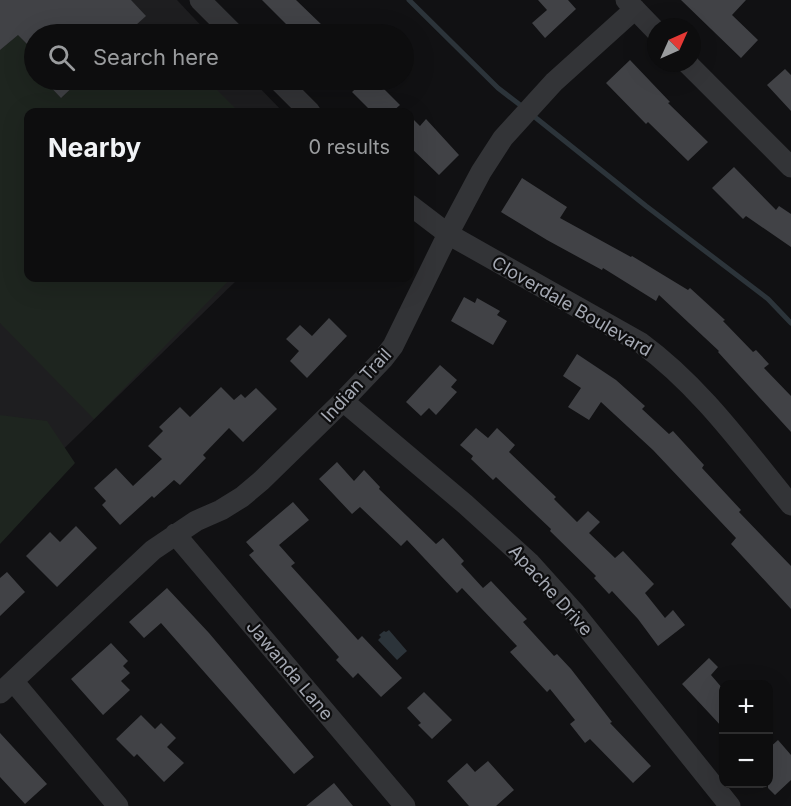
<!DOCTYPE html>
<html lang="en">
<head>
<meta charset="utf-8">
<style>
	body { margin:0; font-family:Inter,sans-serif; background:#161617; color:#f1f3f6 }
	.controls { position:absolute; right:18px; bottom:18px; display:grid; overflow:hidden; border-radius:12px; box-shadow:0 6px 24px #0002 }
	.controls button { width:54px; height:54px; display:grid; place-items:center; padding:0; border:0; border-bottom:2px solid #2d2d2e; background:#0d0d0e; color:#f1f3f6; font:30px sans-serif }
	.compass { position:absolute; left:647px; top:18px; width:54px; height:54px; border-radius:50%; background:#0d0d0e; box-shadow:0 6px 24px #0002; rotate:45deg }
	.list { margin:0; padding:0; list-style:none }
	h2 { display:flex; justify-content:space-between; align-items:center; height:78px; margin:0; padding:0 24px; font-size:26px }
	h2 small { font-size:20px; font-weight:400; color:#9a9c9e }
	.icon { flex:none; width:33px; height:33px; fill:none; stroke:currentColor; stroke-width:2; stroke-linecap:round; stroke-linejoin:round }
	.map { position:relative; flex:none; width:791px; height:806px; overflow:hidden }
	.search { position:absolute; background:#0d0d0e; box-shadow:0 6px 24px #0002; left:24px; top:24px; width:390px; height:66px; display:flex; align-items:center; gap:15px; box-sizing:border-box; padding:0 21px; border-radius:33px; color:#9a9c9e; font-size:22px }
	.panel { position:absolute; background:#0d0d0e; box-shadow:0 6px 24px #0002; left:24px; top:108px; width:390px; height:174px; border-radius:12px }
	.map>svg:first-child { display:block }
</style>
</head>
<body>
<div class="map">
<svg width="791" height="806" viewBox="0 0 791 806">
	<rect width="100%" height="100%" fill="#111113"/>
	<path fill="#1e1e20" d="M 0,0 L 177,0 L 209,34 L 34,34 L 34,80 L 252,80 L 283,112 L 28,112 L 28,278 L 239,278 L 0,511 Z"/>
	<path fill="#1e251f" d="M 18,35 L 34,51 L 34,54 L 27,61 L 34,69 L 34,80 L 44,80 L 61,98 L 80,80 L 207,80 L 239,112 L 28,112 L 28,278 L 231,278 L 94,419 L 0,323 L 0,50 Z
		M 0,415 L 47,421 L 75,463 L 0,544 Z"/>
	<path fill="#2c343a" d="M 389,630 L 407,651 L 397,660 L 378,640 L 381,637 L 379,635 L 384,631 L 386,632 Z"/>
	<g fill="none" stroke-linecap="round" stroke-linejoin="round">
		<path stroke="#2c343a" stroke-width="5" d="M 409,0 L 498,88 L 524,108
			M 531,114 L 646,206 L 768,299 L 791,323"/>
	</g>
	<path fill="#414246" d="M 0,0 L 131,0 L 146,16 L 126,34 L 34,34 L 34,51 L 18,35 L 0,50 Z
		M 262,0 L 296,0 L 323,26 L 314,34 L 296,34 Z
		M 538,0 L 568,0 L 576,9 L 545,38 L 532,23 L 547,10 Z
		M 681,0 L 746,0 L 732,15 L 758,40 L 741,58 Z
		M 630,60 L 670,102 L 668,103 L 708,142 L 688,161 L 648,122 L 646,124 L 606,83 Z
		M 785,69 L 791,75 L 791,111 L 767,85 Z
		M 44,80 L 80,80 L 61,98 Z
		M 365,80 L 375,80 L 400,105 L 392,112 L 372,112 L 352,92 Z
		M 410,116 L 420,126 L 426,119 L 459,155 L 439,175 L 410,147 Z
		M 734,167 L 776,210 L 779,206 L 791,214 L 791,247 L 746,216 L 743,219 L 712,188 Z
		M 522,178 L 567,207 L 560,218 L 631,257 L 632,256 L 688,290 L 690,288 L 725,320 L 723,321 L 753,352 L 756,350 L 769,364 L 764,368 L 791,396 L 791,432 L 718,352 L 719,351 L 659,295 L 656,301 L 603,268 L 602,270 L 547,240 L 501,212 Z
		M 464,297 L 475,303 L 477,298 L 500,311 L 497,315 L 507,321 L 493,345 L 451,321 Z
		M 329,318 L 347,336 L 307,378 L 290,361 L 299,351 L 286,339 L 300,325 L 312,336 Z
		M 577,354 L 616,380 L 645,406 L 642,409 L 669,434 L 673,431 L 704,465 L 702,468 L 741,510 L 739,512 L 791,566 L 791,609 L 731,544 L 736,538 L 653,450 L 601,402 L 589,420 L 568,407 L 581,388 L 563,376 Z
		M 440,365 L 457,380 L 451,387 L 457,392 L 436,415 L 429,408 L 421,416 L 406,402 Z
		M 221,387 L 234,400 L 241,394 L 245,398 L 256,388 L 277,409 L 243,442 L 229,428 L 203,455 L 206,458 L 180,485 L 174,480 L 154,498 L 152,496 L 120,525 L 102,505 L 106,501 L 94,488 L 116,468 L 133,486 L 162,459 L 148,446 L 163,431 L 159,427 L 180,407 L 190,417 Z
		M 476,428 L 488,438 L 497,428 L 515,445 L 509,452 L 556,497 L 554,499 L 577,522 L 588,511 L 600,522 L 589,533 L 615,558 L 623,551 L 654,584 L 645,593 L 665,618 L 673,610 L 685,625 L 658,646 L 638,619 L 612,591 L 609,594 L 594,578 L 596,576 L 550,531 L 551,529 L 496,477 L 493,480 L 471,459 L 473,456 L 460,445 Z
		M 337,462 L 354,481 L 364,470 L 380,487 L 379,489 L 436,544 L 443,538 L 464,561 L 461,564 L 483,588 L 491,581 L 527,619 L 523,622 L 554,656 L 557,654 L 571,669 L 612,722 L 610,723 L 651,766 L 633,783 L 590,739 L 585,743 L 570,724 L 575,720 L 550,689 L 547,692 L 510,652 L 517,646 L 462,588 L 457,593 L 407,540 L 401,546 L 360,507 L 352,514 L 319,479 Z
		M 293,502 L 309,520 L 279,545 L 295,563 L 291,566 L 358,640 L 362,636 L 402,678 L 381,697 L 358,673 L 353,678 L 336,660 L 339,657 L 249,555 L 254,551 L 246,542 Z
		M 76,526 L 97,548 L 57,587 L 26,556 L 50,532 L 60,542 Z
		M 7,572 L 25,592 L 0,616 L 0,578 Z
		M 167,588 L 209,633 L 314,757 L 294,774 L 161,623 L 144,638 L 129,622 Z
		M 111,643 L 128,661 L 123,666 L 130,673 L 121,681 L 130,690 L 103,715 L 71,679 Z
		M 709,658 L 718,667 L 711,675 L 723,689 L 723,728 L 682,684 Z
		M 424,692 L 452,720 L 432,739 L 418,725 L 421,723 L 407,708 Z
		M 141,715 L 155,729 L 161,723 L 176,738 L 167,747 L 184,763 L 164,782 L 137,754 L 134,757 L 116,739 Z
		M 0,733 L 47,784 L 25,804 L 0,777 Z
		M 778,740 L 791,755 L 791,780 L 775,795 L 768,788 L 768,749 Z
		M 488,761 L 514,790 L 496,806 L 469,806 L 447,781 L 467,763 L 475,772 Z
		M 334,783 L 353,806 L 306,806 Z"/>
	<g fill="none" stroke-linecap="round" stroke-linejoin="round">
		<path stroke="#333437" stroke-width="21" d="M 200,0 L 234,34
			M 626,0 L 656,31
			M 687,63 L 791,167
			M 278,80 L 310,112
			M 410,205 L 448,234 L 641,343 C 701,387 744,448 791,505
			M 343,401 L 465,504 L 530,563 L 575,613 L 730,806
			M 175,534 L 405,806
			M 13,681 L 118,806
			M 0,693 L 153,550 L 196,521 L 221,510 L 242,497 L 261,481 L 343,401 L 383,359 L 393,346 L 448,234 L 481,172 L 503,138 L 554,82 L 635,9"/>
	</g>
	<g text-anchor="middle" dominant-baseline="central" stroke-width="4.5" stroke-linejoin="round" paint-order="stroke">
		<g font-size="18" fill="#a4a8b2" stroke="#0d0d0e">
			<text transform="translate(572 306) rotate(30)">Cloverdale Boulevard</text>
			<text transform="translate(356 385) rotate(-47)">Indian Trail</text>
			<text transform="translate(551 590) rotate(48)">Apache Drive</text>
			<text transform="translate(290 670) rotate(50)">Jawanda Lane</text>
		</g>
	</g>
</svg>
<div class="controls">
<button>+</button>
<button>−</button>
</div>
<svg class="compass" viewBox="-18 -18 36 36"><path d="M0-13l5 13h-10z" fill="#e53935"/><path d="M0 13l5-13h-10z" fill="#9a9c9e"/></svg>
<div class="search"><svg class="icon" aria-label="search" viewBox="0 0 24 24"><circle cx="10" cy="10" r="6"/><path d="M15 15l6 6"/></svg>Search here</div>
<section class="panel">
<h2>Nearby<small>0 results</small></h2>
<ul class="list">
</ul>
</section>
</div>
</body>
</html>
